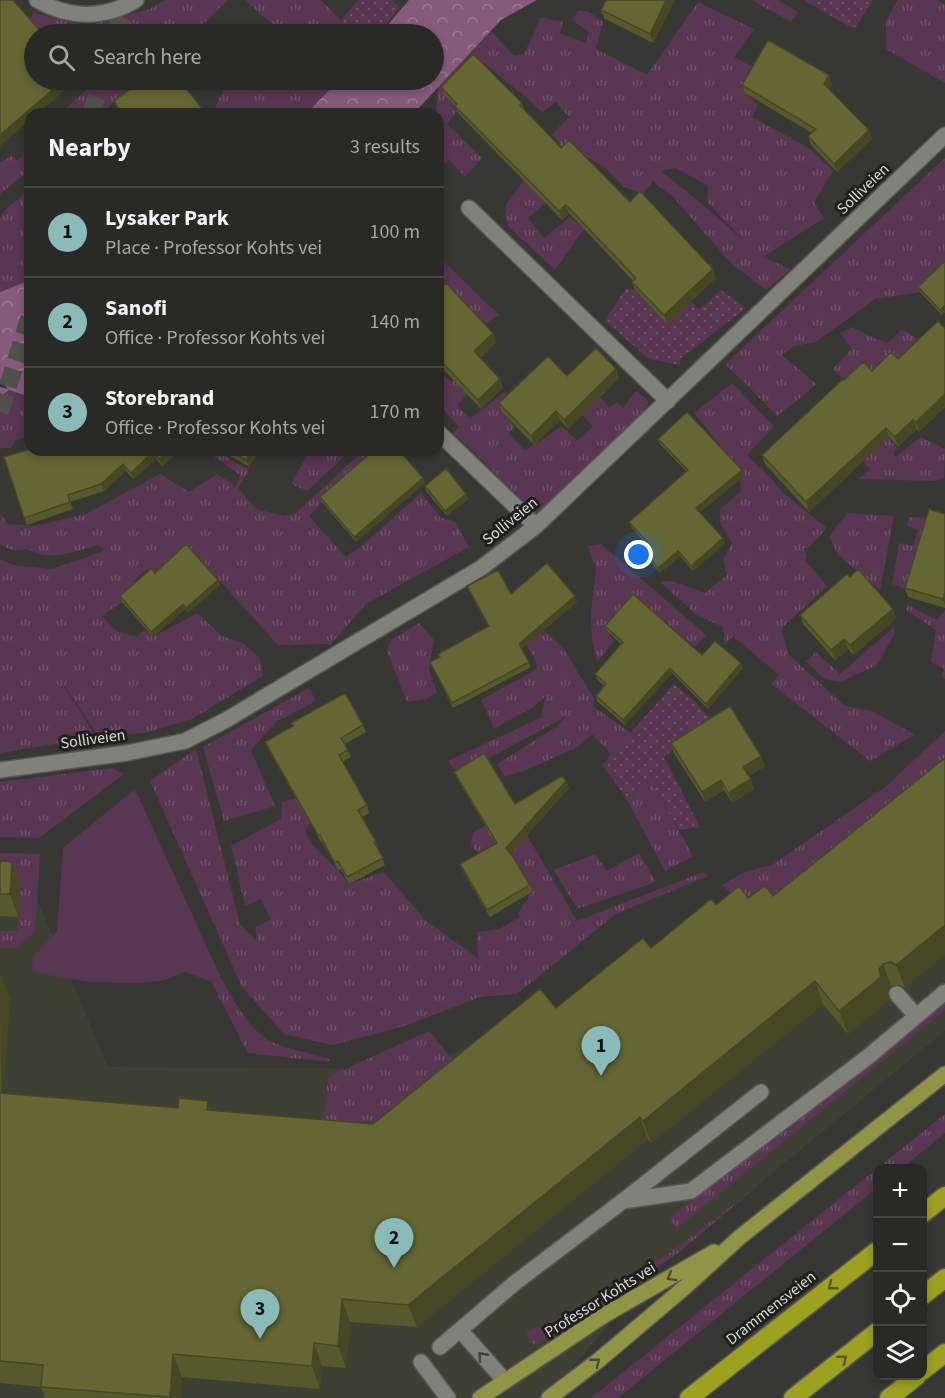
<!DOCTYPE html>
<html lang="en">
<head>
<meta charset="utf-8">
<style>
	body { margin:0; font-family:"Source Sans 3",sans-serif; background:#31322e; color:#f1f3f6 }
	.controls { position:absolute; right:18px; bottom:18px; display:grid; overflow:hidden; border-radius:12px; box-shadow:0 3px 9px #0003 }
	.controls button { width:54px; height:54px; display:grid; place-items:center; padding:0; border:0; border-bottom:2px solid #454643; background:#292a26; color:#f1f3f6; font:30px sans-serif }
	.you { position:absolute; left:639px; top:555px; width:21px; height:21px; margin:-15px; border:4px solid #fff; border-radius:50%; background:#1a73e8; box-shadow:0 0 0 9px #1a73e833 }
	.badge { display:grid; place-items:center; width:39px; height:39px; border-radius:50%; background:#8bbbb9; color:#111; font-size:20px; font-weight:700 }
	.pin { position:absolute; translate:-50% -50px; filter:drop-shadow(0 2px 3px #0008) }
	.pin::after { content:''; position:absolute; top:32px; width:21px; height:18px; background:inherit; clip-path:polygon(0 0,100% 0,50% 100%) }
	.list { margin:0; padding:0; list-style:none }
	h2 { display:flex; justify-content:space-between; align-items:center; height:78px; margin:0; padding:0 24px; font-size:26px }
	h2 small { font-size:20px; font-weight:400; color:#a5a7a7 }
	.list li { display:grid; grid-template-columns:39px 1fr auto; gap:18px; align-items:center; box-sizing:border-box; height:90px; padding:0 24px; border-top:2px solid #454643 }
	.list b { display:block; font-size:22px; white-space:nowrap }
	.list p { margin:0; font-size:20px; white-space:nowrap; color:#a5a7a7 }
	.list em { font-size:20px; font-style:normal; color:#a5a7a7 }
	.icon { flex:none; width:33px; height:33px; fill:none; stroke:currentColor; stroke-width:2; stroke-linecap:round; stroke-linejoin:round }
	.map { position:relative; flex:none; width:945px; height:1398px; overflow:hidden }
	.search { position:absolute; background:#292a26; box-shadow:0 3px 9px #0003; left:24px; top:24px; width:420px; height:66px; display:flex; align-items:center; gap:15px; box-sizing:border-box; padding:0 21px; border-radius:33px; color:#a5a7a7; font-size:22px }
	.panel { position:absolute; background:#292a26; box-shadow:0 3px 9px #0003; left:24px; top:108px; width:420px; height:348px; border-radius:18px }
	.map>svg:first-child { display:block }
</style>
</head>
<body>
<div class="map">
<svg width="945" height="1398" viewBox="0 0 945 1398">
	<defs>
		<pattern id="grass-tufts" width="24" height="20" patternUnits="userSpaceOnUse" patternTransform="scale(1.5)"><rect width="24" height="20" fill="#593651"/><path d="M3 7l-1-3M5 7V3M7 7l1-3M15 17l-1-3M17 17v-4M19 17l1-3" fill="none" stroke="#705269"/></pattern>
		<pattern id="forest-crowns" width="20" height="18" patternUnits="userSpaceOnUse" patternTransform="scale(1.5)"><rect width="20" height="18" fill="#865a7b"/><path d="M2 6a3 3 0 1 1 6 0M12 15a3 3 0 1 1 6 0" fill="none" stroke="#9c7993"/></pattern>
		<pattern id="garden-dots" width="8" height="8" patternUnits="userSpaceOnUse" patternTransform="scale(1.5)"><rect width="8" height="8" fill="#593651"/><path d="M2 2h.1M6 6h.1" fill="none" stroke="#705269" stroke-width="1.8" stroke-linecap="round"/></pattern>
	</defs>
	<rect width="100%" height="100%" fill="#373833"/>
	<path fill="#3f4034" d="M 945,768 L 945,1031 L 657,1268 L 546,1398 L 0,1398 L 0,872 L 27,875 L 108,1067 L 420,1069 L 625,975 Z"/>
	<path fill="url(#grass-tufts)" fill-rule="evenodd" d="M 166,0 L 228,0 L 192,34 L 48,34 L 43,29 L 29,22 L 33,13 L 87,26 L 147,10 Z
		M 245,0 L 321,0 L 355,34 L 284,34 Z
		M 752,0 L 778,0 L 798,12 L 791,22 Z
		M 898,0 L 937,0 L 945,5 L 945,83 L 886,49 L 886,21 Z
		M 698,2 L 754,29 L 734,57 L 752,67 L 745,93 L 758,105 L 752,117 L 809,148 L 833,171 L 814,202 L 824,218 L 763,257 L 791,269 L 766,290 L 732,264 L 671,195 L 656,184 L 654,180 L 643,194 L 624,187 L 603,166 L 573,149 L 551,150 L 559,142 L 551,135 L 569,117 L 556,102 L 542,112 L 523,95 L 484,63 L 476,63 L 444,95 L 457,111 L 447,124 L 482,158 L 465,177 L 449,160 L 438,167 L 438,114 L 436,114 L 438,87 L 491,31 L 514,56 L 524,54 L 541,17 L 563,22 L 560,33 L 586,43 L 589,32 L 572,20 L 579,11 L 587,11 L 603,22 L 596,49 L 647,75 ZM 676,168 L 708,186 L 707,202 L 745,242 L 702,204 L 661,171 Z
		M 97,80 L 142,80 L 99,114 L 60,114 Z
		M 232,80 L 339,80 L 308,114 L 216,114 L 214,110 L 226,83 Z
		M 30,149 L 30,170 L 0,194 L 0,163 L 11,156 L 17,160 Z
		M 945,158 L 945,268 L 920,292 L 875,299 L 816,342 L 794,346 L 782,355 L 816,384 L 804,395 L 777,416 L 746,384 L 725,364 Z
		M 535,164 L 553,197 L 528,218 L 544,238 L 570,217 L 584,229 L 555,270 L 508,226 L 506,216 L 506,205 Z
		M 30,188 L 30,280 L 0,292 L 0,218 L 6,209 Z
		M 441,259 L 499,315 L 486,323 L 449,293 L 438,303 L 438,261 Z
		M 852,327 L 876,339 L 888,343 L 902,329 L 920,340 L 895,361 L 867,372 L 847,384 L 833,369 L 852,348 L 840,334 Z
		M 438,370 L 452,382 L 462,374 L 483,378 L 457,405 L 470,419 L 504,392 L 509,396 L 503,412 L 515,427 L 508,433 L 525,450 L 534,445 L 562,426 L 577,441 L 593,427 L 579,410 L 594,391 L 609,407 L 617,402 L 623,408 L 636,391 L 649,401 L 646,408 L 539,513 L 535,513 L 469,447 L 453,433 L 459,427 L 438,404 Z
		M 732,383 L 774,426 L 747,455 L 771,478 L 782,492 L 827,528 L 808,548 L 803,548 L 807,555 L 805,560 L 827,586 L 784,626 L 782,631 L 789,655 L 845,706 L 872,711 L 915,735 L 870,761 L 771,684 L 779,675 L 733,636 L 725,645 L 723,627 L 697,615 L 660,582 L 672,581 L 705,593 L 727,575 L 723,559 L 732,543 L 720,522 L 720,509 L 741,492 L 738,465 L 736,465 L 694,413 Z
		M 9,390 L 30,397 L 30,435 L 16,440 L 11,448 L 0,448 L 0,397 Z
		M 828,419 L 878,426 L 897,448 L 893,452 L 895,457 L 921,437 L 945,449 L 944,478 L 934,481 L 858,479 L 870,470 Z
		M 212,450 L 215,450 L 249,470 L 238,488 L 256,509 L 284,516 L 297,512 L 364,450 L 382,450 L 322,502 L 309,516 L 346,557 L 359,548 L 421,493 L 440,517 L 455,522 L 469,547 L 366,604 L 330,645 L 328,644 L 278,645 L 191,549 L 153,574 L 147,569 L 133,582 L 138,588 L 122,602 L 102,616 L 116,631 L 137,637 L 144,630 L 153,637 L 197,613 L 222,636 L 243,643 L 260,658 L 263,676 L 192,719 L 144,733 L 99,737 L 57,675 L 96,737 L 0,753 L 0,559 L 13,565 L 52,569 L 104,551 L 98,545 C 73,552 51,562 27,549 C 16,552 9,550 0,544 L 0,513 L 8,524 L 35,526 L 86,514 L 160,474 L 189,492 L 217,474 L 236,486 L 240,475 L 209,453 Z
		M 310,450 L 351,450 L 307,491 L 291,484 Z
		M 848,513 L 894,516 L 880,590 L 838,555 L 829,536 Z
		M 909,517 L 933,518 L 908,590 L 892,584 L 899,543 L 913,546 L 918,530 L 907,526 Z
		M 601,544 L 706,635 L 695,647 L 658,616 L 607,631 L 614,641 L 597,662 L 592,639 L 591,612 L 596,569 L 588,546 Z
		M 908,605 L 937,620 L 945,610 L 945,679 L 941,677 L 944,669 L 931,662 L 936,630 L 906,610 Z
		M 533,621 L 563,648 L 594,698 L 594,707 L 631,733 L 612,755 L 592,734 L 578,747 L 526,770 L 505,777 L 497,764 L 558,726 L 565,717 L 458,775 L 448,761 L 540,718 L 546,696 L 533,707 L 494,729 L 481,700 L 537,669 L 536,662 L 518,628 Z
		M 419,623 L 434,640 L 429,669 L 437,693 L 426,699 L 407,702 L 387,651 L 391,640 Z
		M 894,627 L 895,633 L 877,665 L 840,682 L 824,679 L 806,661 L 816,652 L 840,674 Z
		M 309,688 L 316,701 L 277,721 L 251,750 L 275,806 L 224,821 L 203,747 Z
		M 945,731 L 945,770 L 771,911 L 747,909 L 722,885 L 745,872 L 772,865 L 885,787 Z
		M 196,749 L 240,924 L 257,941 L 255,927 L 271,919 L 261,899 L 245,906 L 231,846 L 281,819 L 282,802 L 347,781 L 305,831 L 313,846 L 338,870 L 349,884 L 384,872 L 425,920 L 478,958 L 477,932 L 499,929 L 520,917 L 518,913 L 532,892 L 505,847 L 482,856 L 471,846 L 473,832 L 513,811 L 577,921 L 703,872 L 708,876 L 616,914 L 517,994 L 480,997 L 408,1025 L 333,1045 L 284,1034 L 242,987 L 150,781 Z
		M 112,768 L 124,774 L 39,838 L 0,837 L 0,782 Z
		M 648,775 L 693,856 L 665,871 L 625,796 L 641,794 Z
		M 0,853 L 40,854 L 35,931 L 16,948 L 0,948 L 0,931 L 18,931 L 18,917 L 20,885 L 0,883 Z
		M 639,853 L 656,882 L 577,909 L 554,870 L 595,854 L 607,871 Z
		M 221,978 C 233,999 251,1034 274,1043 C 292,1050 312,1054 330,1059 L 330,1062 L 248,1053 L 211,981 Z
		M 945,998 L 945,1010 L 676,1229 L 670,1218 Z
		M 429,1031 L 462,1071 L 383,1121 L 364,1121 L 322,1136 L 328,1077 Z
		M 945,1114 L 945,1133 L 902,1168 L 878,1168 L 877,1188 L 618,1398 L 591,1398 Z
		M 759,1185 L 682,1250 L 629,1287 L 534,1345 L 525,1332 L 558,1319 L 671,1252 Z"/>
	<path fill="url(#forest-crowns)" d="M 409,0 L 537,0 L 501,20 L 413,114 L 306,114 L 339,80 L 434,80 L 434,34 L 380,34 Z
		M 30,280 L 30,397 L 9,390 L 0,397 L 0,387 L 8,389 L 0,379 L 0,292 Z"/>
	<path fill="#593651" d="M 135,789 L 221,978 L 211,981 L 184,972 L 163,981 L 140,983 L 89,982 L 32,972 L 33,957 L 57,931 L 63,848 Z"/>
	<path fill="url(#garden-dots)" d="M 358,0 L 392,0 L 400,7 L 379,34 L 355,34 L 341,20 Z
		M 804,0 L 873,0 L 856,27 L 851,28 Z
		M 626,288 L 635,290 L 667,324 L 691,302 L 699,309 L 721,290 L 746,308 L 680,359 L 680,365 L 649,359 L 605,321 Z
		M 674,684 L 691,698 L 711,719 L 664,757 L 700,827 L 679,830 L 648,776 L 641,794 L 625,796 L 602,765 Z"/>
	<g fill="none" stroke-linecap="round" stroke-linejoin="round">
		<path stroke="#4f504b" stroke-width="18" stroke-dasharray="18 9" stroke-linecap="butt" d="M 115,34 L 126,0
			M 91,114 L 102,80
			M 0,412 L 30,316"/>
		<defs>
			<path id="minor" d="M 37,0 C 70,19 104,19 136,0
				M 469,208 L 668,401
				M 438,432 L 536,526
				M 0,770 L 127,753 L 185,741 L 226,720 L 481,568 L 536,526 L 945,135
				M 897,994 L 916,1016
				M 623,1201 L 691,1191 L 869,1056 L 945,992
				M 460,1330 L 505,1381
				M 440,1347 L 516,1282 L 623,1201 L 761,1092
				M 421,1362 L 448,1398"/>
			<path id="major" d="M 480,1398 L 603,1316 L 714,1252
				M 549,1398 L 599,1360 L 684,1288 L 740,1237 L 945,1074"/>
			<path id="highway" d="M 922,1214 L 945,1196
				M 922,1296 L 945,1278
				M 922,1371 L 945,1353
				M 689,1398 L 878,1250
				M 793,1398 L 878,1331
				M 889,1398 L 917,1376"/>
		</defs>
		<use href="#minor" stroke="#575752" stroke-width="18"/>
		<use href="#major" stroke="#575752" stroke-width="18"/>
		<use href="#highway" stroke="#575752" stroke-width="21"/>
		<use href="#minor" stroke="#80817b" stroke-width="15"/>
		<use href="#major" stroke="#919444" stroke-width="15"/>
		<use href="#highway" stroke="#9ca11f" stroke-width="18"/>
	</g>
	<path fill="#56592c" d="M 606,0 L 675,0 L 653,43 L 605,19 L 601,10 Z
		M 832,84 L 829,89 L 872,139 L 837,172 L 811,145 L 808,136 L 812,133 L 745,93 L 742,85 Z
		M 441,87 L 522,103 L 524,109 L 561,148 L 630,202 L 716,278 L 667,324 L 635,290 L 632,282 L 633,281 L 569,213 L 562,220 L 459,114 L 456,108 L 444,95 Z
		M 945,261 L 945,312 L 942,315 L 920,292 L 918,287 Z
		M 438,291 L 493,333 L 496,342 L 480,358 L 500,379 L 503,388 L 481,409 L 438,364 Z
		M 945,329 L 945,407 L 919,432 L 917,429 L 898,447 L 889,437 L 809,512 L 765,464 L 762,455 L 844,380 L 872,371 L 898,359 Z
		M 616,369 L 619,378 L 568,429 L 560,420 L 534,445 L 502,412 L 499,403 L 567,376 Z
		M 658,439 L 744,476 L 700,512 L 723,538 L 725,543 L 693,571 L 680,556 L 660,573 L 642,552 L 641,547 L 645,543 L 631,527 L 629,522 L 687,472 L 660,444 Z
		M 181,450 L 162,466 L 156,459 L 133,479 L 126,471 L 104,491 L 70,502 L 73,509 L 27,525 L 4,457 L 77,451 Z
		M 220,450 L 271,450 L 268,455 L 259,450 L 249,467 Z
		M 425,483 L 356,542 L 322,502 L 320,497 Z
		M 425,486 L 466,494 L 468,499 L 447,516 L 426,491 Z
		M 945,514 L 945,608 L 908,597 L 905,588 Z
		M 155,573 L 218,580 L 220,585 L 188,613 L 185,609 L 153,637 L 122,602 L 120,596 Z
		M 850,577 L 893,609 L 896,618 L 854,655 L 848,649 L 835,660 L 804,625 L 800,615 Z
		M 467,586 L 511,594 L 577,602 L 522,648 L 531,667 L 453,708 L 430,662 L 439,658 L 438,654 L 488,626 Z
		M 605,626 L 702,655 L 741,663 L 743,668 L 708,709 L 672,673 L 625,725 L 597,701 L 596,696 L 604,686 L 597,679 L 595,674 L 621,644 L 607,631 Z
		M 291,723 L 363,725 L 366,732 L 345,744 L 351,757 L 342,762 L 367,805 L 369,813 L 362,817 L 376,842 L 385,865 L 349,884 L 341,869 L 338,870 L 322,842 L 321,842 L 268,749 L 265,742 L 293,726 Z
		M 671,743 L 765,766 L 749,776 L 754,789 L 732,803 L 724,790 L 705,802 L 674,753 Z
		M 945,758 L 905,988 L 900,985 L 891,986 L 888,991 L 889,1000 L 848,1034 L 823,1004 L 651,1143 L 648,1139 L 417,1327 L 350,1322 L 346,1368 L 322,1366 L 320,1389 L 182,1377 L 180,1398 L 45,1398 L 41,1387 L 0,1383 L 0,977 L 2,977 L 10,1000 L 2,1093 L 178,1108 L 208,1101 L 211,1110 L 373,1124 L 651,948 L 716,905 L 748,898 L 773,896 Z
		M 454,772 L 515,804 L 566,781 L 569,788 L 510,854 L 530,885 L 532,892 L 490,917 L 463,872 L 460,864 L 496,844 L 457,779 Z
		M 0,861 L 12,862 L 20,884 L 18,917 L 0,916 Z"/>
	<path fill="#464824" d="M 666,0 L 675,0 L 653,43 L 650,34 Z
		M 829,75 L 832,84 L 827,92 L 824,84 Z
		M 64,80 L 77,80 L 37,114 L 30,114 L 30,120 L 0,146 L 0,135 Z
		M 869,130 L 872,139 L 837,172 L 834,164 Z
		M 566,205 L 569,213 L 562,220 L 559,211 Z
		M 713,269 L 716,278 L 667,324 L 664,315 Z
		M 945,305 L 945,312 L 942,315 L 940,310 Z
		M 493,333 L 496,342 L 477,360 L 474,351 Z
		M 616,369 L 619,378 L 568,429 L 564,420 Z
		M 500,379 L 503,388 L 481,409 L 478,400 Z
		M 945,394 L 945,407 L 919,432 L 916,422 Z
		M 556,411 L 560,420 L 534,445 L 531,436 Z
		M 913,420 L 917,429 L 898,447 L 895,437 Z
		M 886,428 L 889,437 L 809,512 L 806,502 Z
		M 170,450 L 181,450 L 162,466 L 159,459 Z
		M 253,450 L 259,450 L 249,467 L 246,460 Z
		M 266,450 L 271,450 L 268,455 Z
		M 153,452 L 156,459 L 133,479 L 131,473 Z
		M 123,464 L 126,471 L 104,491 L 101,484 Z
		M 742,470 L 744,476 L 698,513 L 696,508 Z
		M 423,478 L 425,483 L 356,542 L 354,537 Z
		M 466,494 L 468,499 L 447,516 L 445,511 Z
		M 723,538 L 725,543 L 693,571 L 691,566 Z
		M 678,551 L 680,556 L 660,573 L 658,568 Z
		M 218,580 L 220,585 L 188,613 L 186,608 Z
		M 945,592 L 945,606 L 943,599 Z
		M 575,596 L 577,602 L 521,649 L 519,644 Z
		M 183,604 L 185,609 L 153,637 L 151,632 Z
		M 893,609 L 896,618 L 854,655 L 850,645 Z
		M 844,639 L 848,649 L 835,660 L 831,650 Z
		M 741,663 L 743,668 L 708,709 L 706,704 Z
		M 670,668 L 672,673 L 625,725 L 623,720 Z
		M 761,756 L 765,766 L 747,777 L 743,767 Z
		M 751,779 L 754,789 L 732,803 L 728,793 Z
		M 721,780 L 724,790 L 705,802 L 702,792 Z
		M 566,781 L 569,788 L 509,856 L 506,848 Z
		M 12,862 L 20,884 L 18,917 L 10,894 Z
		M 945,925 L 945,955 L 905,988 L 896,965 Z
		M 883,964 L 891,986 L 888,991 L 889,1000 L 848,1034 L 839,1011 L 879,969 Z
		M 2,977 L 10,1000 L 1,1115 L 0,999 Z
		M 815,981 L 823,1004 L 651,1143 L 643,1121 Z
		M 208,1101 L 216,1124 L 207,1110 Z
		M 640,1117 L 648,1139 L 417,1327 L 408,1305 Z
		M 342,1299 L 350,1322 L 346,1368 L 338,1346 Z
		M 314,1343 L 322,1366 L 320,1389 L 312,1366 Z
		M 173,1354 L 182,1377 L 180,1398 L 170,1398 L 170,1397 Z"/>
	<path fill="#646733" stroke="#464824" stroke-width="1.5" d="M 0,0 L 13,0 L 43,34 L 34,34 L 34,80 L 64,80 L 0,135 Z
		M 606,0 L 666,0 L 650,34 L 601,10 Z
		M 768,40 L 829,75 L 824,84 L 869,130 L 834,164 L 808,136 L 816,129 L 742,85 Z
		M 473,54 L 522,103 L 520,105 L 561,148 L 569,140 L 630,202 L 640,191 L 713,269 L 664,315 L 632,282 L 636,278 L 566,205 L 559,211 L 455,106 L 457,104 L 441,87 Z
		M 142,80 L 180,80 L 206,114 L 108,114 L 118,107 L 114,101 Z
		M 945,261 L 945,305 L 940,310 L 918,287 Z
		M 446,283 L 493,333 L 474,351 L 500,379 L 478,400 L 438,358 L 438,291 Z
		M 938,321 L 945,329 L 945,394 L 916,422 L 913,420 L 895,437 L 886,428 L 806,502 L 762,455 L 843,379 L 844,380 L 863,362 L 872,371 L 891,352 L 898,359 Z
		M 596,348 L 616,369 L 564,420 L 556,411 L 531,436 L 499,403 L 548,356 L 567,376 Z
		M 687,412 L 742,470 L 696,508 L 723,538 L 691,566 L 678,551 L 658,568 L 641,547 L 647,542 L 629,522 L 688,470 L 658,439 Z
		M 30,449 L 30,450 L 76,450 L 77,451 L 78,450 L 170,450 L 159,459 L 153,452 L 131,473 L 123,464 L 101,484 L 68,495 L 70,502 L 24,518 L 4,457 Z
		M 229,450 L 253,450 L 246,460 Z
		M 374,450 L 399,450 L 423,478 L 354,537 L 320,497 Z
		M 446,468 L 466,494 L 445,511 L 425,486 Z
		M 929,509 L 945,514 L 945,592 L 943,599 L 905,588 Z
		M 186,544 L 218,580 L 186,608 L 183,604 L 151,632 L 120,596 L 152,568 L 155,573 Z
		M 547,563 L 575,596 L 519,644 L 529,662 L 452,703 L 430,662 L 440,657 L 438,654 L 489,626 L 467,586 L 498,570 L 511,594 Z
		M 858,569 L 893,609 L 850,645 L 844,639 L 831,650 L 800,615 L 847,574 L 850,577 Z
		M 633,594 L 702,655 L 715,641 L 741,663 L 706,704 L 670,668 L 623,720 L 596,696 L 606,684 L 595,674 L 623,642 L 605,626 Z
		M 345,693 L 363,725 L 341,738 L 348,750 L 339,755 L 367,805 L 358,810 L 376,842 L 374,842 L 383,858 L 347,877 L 338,861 L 335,863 L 320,835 L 318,835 L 265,742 L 293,726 L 291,723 Z
		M 730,706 L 761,756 L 743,767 L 751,779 L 728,793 L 721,780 L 702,792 L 671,743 Z
		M 484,753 L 515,804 L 562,776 L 566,781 L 506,848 L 513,857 L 530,885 L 487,910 L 460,864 L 497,843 L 454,772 Z
		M 945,758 L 945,925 L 896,965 L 891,962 L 883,964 L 879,969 L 881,977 L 839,1011 L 815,981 L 643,1121 L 640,1117 L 408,1305 L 342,1299 L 338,1346 L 314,1343 L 312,1366 L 173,1354 L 170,1397 L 41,1387 L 43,1365 L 0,1361 L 0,1093 L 178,1108 L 179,1098 L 208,1101 L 207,1110 L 373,1124 L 540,989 L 556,1008 L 643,938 L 651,948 L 711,899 L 716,905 L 739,886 L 748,898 L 765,886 L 773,896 Z
		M 0,861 L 12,862 L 10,894 L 0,894 Z
		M 0,977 L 2,977 L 0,999 Z"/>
	<defs><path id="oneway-chevron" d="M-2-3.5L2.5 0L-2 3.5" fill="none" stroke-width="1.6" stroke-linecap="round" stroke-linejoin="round" transform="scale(1.5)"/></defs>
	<g stroke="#4d4e2d">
		<use href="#oneway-chevron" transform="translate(671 1277) rotate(150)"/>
		<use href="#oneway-chevron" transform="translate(596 1362) rotate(-39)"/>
	</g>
	<g stroke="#575a1e">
		<use href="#oneway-chevron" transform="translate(832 1286) rotate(142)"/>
		<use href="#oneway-chevron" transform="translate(843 1359) rotate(-38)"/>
	</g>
	<use stroke="#41413e" href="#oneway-chevron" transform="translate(482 1356) rotate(-132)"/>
	<g text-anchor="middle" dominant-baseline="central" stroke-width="6" stroke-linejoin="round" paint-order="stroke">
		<g font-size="16" fill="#d9d9d5" stroke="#1f1f1d">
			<text transform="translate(863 189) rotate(-44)">Solliveien</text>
			<text transform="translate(510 521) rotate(-39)">Solliveien</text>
			<text transform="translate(93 739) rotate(-8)">Solliveien</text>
			<text transform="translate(600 1300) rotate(-32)">Professor Kohts vei</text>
			<text transform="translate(771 1308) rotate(-38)">Drammensveien</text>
		</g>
	</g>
</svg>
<div class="controls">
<button>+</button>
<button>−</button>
<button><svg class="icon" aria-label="locate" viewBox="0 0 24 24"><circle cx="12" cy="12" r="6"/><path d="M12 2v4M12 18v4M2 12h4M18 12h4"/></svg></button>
<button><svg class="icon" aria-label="layers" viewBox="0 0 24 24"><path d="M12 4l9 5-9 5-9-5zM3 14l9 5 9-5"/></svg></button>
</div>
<div class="you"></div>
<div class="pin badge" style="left:601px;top:1076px">1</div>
<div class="pin badge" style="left:394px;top:1268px">2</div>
<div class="pin badge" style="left:260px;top:1339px">3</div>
<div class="search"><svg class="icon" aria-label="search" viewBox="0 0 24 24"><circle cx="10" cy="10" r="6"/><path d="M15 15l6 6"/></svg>Search here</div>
<section class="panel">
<h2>Nearby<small>3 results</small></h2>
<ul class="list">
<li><span class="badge">1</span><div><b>Lysaker Park</b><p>Place · Professor Kohts vei</p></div><em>100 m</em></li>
<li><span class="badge">2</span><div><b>Sanofi</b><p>Office · Professor Kohts vei</p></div><em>140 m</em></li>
<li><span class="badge">3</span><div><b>Storebrand</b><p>Office · Professor Kohts vei</p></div><em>170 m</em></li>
</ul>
</section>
</div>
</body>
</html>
